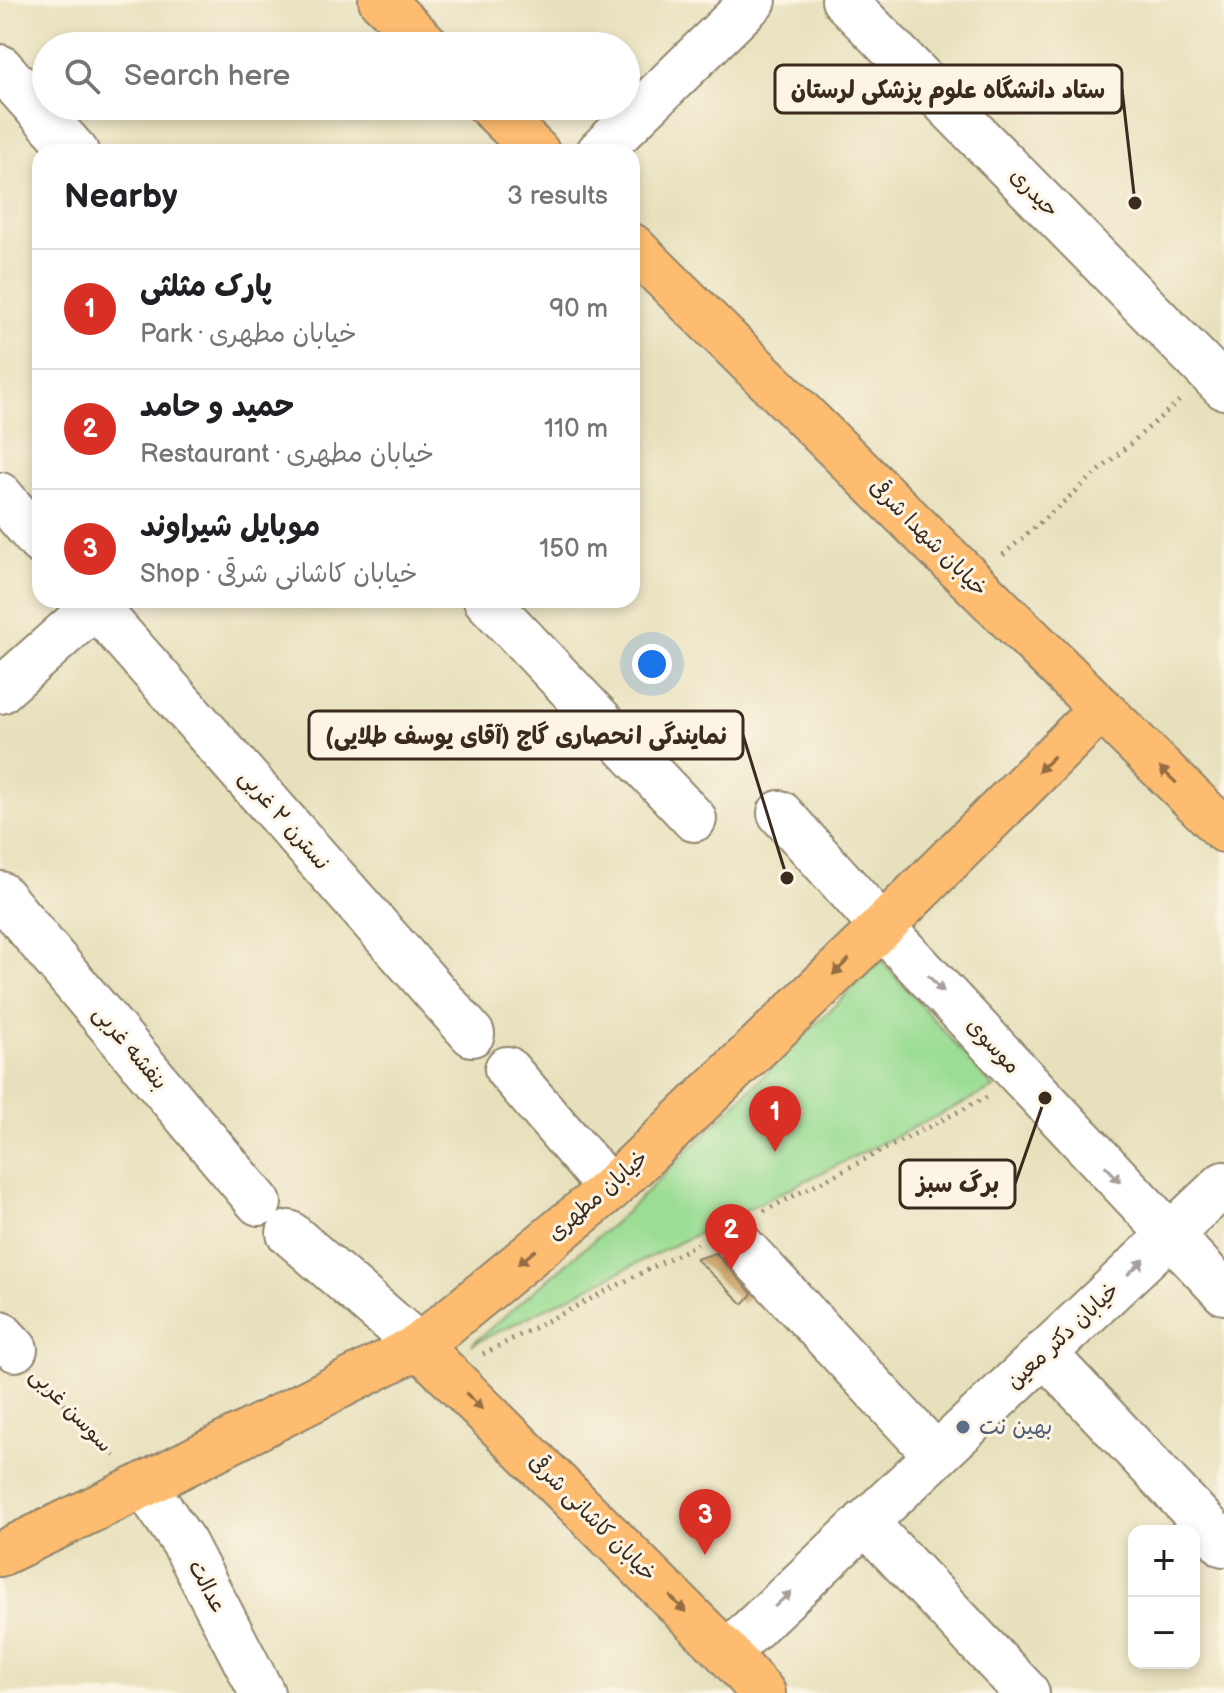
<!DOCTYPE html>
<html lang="en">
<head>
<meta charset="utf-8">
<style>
	body { margin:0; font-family:"Balsamiq Sans","Playpen Sans Arabic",sans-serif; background:#f2f2f2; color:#202124 }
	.controls { position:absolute; right:24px; bottom:24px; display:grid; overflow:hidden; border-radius:16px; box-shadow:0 4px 12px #0003 }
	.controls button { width:72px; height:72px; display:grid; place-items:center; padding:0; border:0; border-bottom:2px solid #e0e0e0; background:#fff; color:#202124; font:40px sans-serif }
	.you { position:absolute; left:652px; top:664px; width:28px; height:28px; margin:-20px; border:6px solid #fff; border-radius:50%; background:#1a73e8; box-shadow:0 0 0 12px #1a73e833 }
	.badge { display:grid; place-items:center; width:52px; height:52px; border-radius:50%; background:#d93025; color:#fff; font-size:26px; font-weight:700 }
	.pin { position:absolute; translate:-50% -66px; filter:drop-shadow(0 2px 4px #0008) }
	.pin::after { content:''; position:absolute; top:42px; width:28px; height:24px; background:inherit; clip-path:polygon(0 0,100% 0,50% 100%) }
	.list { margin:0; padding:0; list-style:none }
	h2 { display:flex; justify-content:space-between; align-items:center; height:104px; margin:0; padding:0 32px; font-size:34px }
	h2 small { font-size:26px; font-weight:400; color:#757577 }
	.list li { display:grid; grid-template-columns:52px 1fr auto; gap:24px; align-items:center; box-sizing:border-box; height:120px; padding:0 32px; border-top:2px solid #e0e0e0 }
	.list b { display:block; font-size:30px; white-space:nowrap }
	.list p { margin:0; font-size:26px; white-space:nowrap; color:#757577 }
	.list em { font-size:26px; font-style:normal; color:#757577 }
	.icon { flex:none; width:44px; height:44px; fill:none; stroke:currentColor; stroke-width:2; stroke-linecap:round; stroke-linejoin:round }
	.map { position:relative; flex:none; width:1224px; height:1693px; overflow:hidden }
	.search { position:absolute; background:#fff; box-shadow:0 4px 12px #0003; left:32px; top:32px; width:608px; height:88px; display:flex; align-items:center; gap:20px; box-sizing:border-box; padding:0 28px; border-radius:44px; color:#757577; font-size:30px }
	.panel { position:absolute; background:#fff; box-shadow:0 4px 12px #0003; left:32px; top:144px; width:608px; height:464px; border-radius:24px }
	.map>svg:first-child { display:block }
</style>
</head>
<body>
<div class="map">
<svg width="1224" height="1693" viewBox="0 0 1224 1693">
	<rect width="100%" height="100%" fill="#fcf5e5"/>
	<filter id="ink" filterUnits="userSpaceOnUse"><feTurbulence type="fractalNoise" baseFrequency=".0125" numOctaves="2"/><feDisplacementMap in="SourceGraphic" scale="16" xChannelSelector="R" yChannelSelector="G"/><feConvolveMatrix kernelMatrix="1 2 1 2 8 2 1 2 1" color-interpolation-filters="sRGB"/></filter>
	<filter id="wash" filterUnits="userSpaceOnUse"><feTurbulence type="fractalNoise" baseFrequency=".006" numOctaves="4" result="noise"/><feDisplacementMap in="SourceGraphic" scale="32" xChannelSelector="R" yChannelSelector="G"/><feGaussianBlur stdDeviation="1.8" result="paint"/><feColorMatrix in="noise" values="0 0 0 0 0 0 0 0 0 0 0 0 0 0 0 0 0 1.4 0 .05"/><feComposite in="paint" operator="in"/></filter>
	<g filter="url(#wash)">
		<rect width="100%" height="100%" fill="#e7e0bc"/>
		<path fill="#9bdd94" stroke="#6b8459" stroke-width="2" d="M 881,960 L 994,1088 L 471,1345 L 622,1216 Z"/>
		<g id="blocks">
			<path fill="#d0a871" d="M 716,1253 L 752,1294 L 743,1304 L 696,1259 Z"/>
		</g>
	</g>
	<g filter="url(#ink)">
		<use href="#blocks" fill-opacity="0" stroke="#91856d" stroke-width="2"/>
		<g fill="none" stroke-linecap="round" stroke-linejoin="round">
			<defs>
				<path id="minor" d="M 844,0 L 1224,387
					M 0,67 L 76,152
					M 599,152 L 754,0
					M 0,495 L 40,542
					M 90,600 L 472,1034
					M 486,600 L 694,819
					M 0,691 L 102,600
					M 780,813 L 882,927 L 1224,1292
					M 0,894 L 259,1203
					M 507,1069 L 610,1189
					M 289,1233 L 419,1346
					M 738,1242 L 936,1455
					M 0,1333 L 15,1349
					M 1044,1353 L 1224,1544
					M 144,1485 L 184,1543 L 262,1693
					M 865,1522 L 1027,1693
					M 727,1653 L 1224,1184"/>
				<path id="major" d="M 381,0 L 428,46
					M 490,106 L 537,152
					M 632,246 L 1224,830
					M 419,1346 L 727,1653 L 763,1693
					M 0,1554 L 144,1485 L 419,1346 L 610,1189 L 882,927 L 1101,709"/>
			</defs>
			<use href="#minor" stroke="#91856d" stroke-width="48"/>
			<use href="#major" stroke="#91856d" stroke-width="48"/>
			<path stroke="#91856d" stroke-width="5" stroke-dasharray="2 6" stroke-linecap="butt" d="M 1003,555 L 1179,401
				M 764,1211 L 987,1097
				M 483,1354 L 698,1244
				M 42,1380 L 115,1456"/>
			<use href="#minor" stroke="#fff" stroke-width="44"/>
			<use href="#major" stroke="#fdbc6f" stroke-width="44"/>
		</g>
		<defs><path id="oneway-solid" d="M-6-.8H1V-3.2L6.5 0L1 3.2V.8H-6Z" transform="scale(2)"/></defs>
		<g fill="#926c42">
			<use href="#oneway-solid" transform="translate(1046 764) rotate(135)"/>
			<use href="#oneway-solid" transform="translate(1168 775) rotate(-136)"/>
			<use href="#oneway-solid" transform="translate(841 967) rotate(136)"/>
			<use href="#oneway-solid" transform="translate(527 1257) rotate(141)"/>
			<use href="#oneway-solid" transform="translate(474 1401) rotate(45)"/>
			<use href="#oneway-solid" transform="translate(678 1604) rotate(45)"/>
		</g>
		<g fill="#a79f9a">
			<use href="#oneway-solid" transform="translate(936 984) rotate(47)"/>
			<use href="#oneway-solid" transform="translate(1113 1174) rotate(47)"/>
			<use href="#oneway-solid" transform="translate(1136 1267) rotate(-43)"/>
			<use href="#oneway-solid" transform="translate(783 1599) rotate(-43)"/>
		</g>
	</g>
	<circle fill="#5c6f8a" stroke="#fcf5e5" stroke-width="3" cx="963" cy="1427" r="8"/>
	<g text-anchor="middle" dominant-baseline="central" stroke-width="6" stroke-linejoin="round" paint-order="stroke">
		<g font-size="22" fill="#3b2a1e" stroke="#fcf5e5">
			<text transform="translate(1034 193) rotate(46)">حیدری</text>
			<text transform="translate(928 538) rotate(45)">خیابان شهدا شرقی</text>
			<text transform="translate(284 820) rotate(49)">نسترن ۲ غربی</text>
			<text transform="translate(993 1046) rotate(47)">موسوی</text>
			<text transform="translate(130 1048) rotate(50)">بنفشه غربی</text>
			<text transform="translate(598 1196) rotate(-41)">خیابان مطهری</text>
			<text transform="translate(1063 1336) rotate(-43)">خیابان دکتر معین</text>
			<text transform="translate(71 1410) rotate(46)">سوسن غربی</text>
			<text transform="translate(592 1518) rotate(45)">خیابان کاشانی شرقی</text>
			<text transform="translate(207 1587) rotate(62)">عدالت</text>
		</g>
		<g font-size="22" fill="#4e5e75" stroke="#fcf5e5" text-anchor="start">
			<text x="979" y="1427">بهین نت</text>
		</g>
	</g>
	<path fill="none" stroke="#3b2a1e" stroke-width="3" d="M1135 203L1122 89M787 878L743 735M1045 1098L1015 1184"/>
	<g fill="#3b2a1e" stroke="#fcf5e5" stroke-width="3">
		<circle cx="1135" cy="203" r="8"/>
		<circle cx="787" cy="878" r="8"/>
		<circle cx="1045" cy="1098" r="8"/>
	</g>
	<g fill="#fcf5e5" stroke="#3b2a1e" stroke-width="3">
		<rect x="775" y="65" width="347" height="48" rx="8"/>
		<rect x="309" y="711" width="434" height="48" rx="8"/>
		<rect x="900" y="1160" width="115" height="48" rx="8"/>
	</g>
	<g font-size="24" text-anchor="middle" font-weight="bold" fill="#3b2a1e">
		<text x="948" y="98">ستاد دانشگاه علوم پزشکی لرستان</text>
		<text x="526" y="744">نمایندگی انحصاری گاج (آقای یوسف طلایی)</text>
		<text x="958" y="1192">برگ سبز</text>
	</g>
</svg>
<div class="controls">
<button>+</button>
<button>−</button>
</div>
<div class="you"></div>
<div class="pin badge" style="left:775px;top:1152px">1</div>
<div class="pin badge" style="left:731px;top:1270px">2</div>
<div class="pin badge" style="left:705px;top:1555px">3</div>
<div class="search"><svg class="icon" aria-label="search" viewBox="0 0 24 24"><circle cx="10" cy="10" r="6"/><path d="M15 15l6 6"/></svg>Search here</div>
<section class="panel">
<h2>Nearby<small>3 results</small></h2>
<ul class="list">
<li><span class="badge">1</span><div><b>پارک مثلثی</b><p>Park · خیابان مطهری</p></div><em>90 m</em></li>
<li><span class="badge">2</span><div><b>حمید و حامد</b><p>Restaurant · خیابان مطهری</p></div><em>110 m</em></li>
<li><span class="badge">3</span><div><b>موبایل شیراوند</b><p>Shop · خیابان کاشانی شرقی</p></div><em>150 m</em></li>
</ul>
</section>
</div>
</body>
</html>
